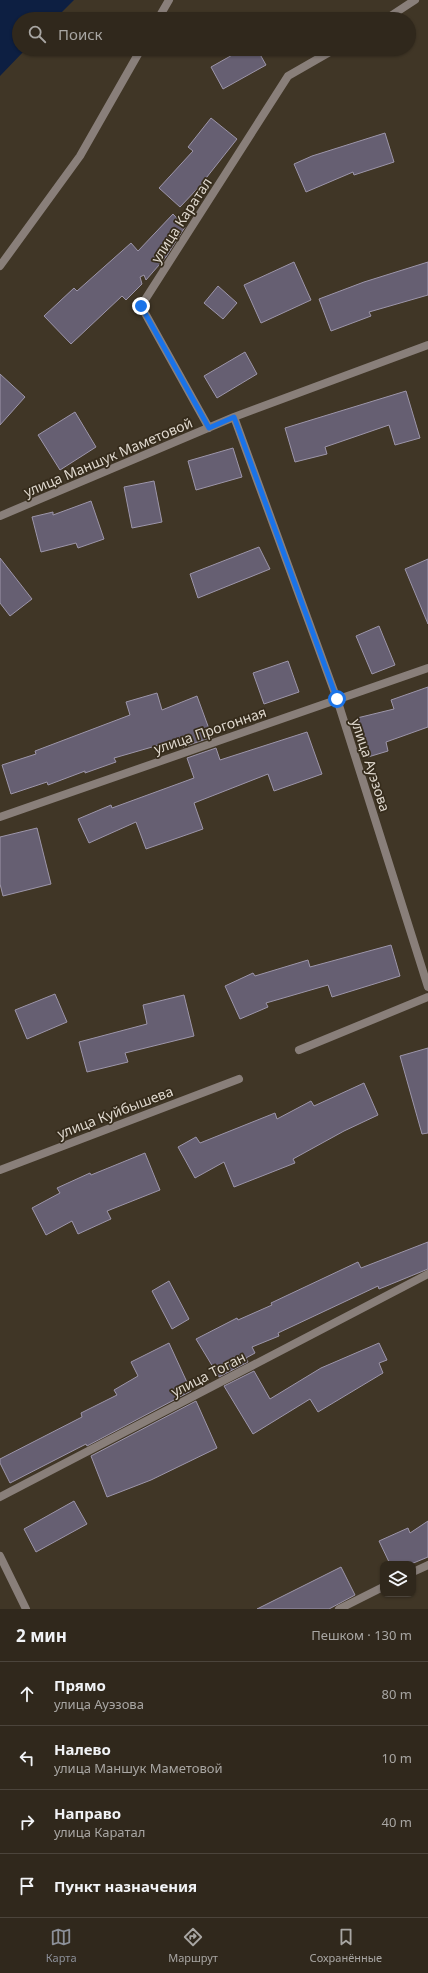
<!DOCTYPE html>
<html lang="ru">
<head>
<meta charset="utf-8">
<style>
	body { margin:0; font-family:"Noto Sans",sans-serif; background:#383025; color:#f1f3f6 }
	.controls { position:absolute; right:12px; bottom:12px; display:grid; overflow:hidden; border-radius:8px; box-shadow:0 1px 3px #0004 }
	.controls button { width:36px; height:36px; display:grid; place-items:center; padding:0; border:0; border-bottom:1px solid #4b443b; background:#30281c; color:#f1f3f6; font:20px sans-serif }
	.stop { position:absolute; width:12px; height:12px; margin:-9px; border:3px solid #1a73e8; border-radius:50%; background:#fff }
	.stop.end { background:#1a73e8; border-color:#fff; box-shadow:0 1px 4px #0008 }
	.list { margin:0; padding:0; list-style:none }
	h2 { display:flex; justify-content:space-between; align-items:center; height:52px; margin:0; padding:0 16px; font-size:17px }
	h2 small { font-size:13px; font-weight:400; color:#a8a6a3 }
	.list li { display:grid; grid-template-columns:26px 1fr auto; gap:12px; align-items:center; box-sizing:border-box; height:64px; padding:0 16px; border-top:1px solid #4b443b }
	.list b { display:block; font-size:15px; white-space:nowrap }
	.list p { margin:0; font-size:13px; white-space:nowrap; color:#a8a6a3 }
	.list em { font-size:13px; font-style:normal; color:#a8a6a3 }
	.icon { flex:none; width:22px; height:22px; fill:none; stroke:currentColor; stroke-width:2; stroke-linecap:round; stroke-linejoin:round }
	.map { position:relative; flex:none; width:428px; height:1609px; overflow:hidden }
	.search { position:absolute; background:#30281c; box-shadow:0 1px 3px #0004; left:12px; right:12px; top:12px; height:44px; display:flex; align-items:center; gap:10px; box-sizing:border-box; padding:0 14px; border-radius:22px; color:#a8a6a3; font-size:15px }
	.sheet { height:308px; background:#30281c }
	nav { display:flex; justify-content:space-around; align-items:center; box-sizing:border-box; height:56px; border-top:1px solid #4b443b; background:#30281c; font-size:11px; color:#a8a6a3 }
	nav a { display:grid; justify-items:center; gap:2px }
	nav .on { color:#8c9099 }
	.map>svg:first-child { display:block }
</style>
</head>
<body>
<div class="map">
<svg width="428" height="1609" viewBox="0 0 428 1609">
	<rect width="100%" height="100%" fill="#403626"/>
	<path fill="#0d1f42" d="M 0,0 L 74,0 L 55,19 L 19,19 L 19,49 L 26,49 L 0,76 Z"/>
	<path fill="#665f72" stroke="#9d96aa" d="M 243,49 L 257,49 L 266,65 L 223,89 L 211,67 Z
		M 211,118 L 237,139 L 199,187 L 180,207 L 159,188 L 193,151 L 188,147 Z
		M 385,133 L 394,162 L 354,175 L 353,172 L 306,192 L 294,164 L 312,156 Z
		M 173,214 L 185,227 L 166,257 L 146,280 L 144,275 L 140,277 L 142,284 L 126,300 L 122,296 L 71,344 L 44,316 L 74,288 L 77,291 L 131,243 L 138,251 Z
		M 294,262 L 311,300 L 261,323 L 244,285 Z
		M 428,262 L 428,295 L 369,312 L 371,316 L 331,331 L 319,299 L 364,282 Z
		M 218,286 L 237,303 L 223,319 L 204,303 Z
		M 245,352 L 257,374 L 217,398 L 204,376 Z
		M 0,374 L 25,397 L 0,425 Z
		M 406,391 L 420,438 L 395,445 L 389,425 L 325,447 L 327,454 L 295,462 L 285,428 Z
		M 75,412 L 96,447 L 60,470 L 38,435 Z
		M 233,448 L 242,477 L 196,490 L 188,461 Z
		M 154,481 L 162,522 L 132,528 L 124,487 Z
		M 91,501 L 104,539 L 78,548 L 76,543 L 41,552 L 32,517 L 53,512 L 53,515 Z
		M 259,547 L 270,569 L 198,598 L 190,574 Z
		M 0,558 L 32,599 L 10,616 L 0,603 Z
		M 428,559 L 428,624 L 405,569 Z
		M 379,626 L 395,665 L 372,674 L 356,636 Z
		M 288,661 L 299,692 L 264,704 L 253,673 Z
		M 428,687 L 428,727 L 386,742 L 388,751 L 368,757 L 357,718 L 394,709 L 391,700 Z
		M 157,693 L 162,710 L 197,696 L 212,737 L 183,747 L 180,739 L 114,758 L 116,762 L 85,773 L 85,771 L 48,785 L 47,782 L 11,794 L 2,765 L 36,754 L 35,751 L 130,715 L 126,702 Z
		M 307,732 L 322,774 L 274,791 L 268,774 L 194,803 L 203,829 L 146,849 L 136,822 L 89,843 L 78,819 L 111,805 L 112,808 L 194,778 L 187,758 L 216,748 L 220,760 Z
		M 37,828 L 51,884 L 3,896 L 0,884 L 0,837 Z
		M 391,945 L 400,976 L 332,997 L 328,985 L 266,1003 L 268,1007 L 240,1019 L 225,986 L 253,973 L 255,976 L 308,960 L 310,967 Z
		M 55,994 L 67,1022 L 27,1039 L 15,1010 Z
		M 184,995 L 194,1036 L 125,1053 L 128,1062 L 87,1072 L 79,1042 L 147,1024 L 143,1005 Z
		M 428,1048 L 428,1133 L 422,1134 L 400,1056 Z
		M 364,1083 L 378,1115 L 344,1131 L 293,1159 L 295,1163 L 234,1187 L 224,1162 L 195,1178 L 178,1147 L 196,1137 L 200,1143 L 275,1113 L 277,1119 L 311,1101 L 314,1106 Z
		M 145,1153 L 160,1190 L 107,1211 L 111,1219 L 78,1234 L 72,1221 L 46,1235 L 32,1208 L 60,1193 L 57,1188 L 90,1173 L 91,1175 Z
		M 428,1242 L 428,1269 L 379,1289 L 378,1286 L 278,1333 L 279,1336 L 252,1347 L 255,1353 L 246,1358 L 248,1362 L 219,1377 L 196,1339 L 237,1318 L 238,1320 L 272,1305 L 271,1303 L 358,1262 L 361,1268 Z
		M 169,1281 L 189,1319 L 172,1329 L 152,1291 Z
		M 169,1343 L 191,1391 L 87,1446 L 86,1444 L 10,1483 L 0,1463 L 0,1459 L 82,1417 L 81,1413 L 117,1395 L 114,1390 L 138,1376 L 131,1362 Z
		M 379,1343 L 387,1360 L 379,1363 L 383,1373 L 318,1412 L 310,1399 L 253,1434 L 224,1386 L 254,1371 L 270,1399 L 321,1368 Z
		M 196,1401 L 217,1448 L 151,1480 L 107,1497 L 91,1456 Z
		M 74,1501 L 87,1524 L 36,1552 L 24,1529 Z
		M 428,1521 L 428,1557 L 411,1564 L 390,1564 L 379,1541 L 408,1528 L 410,1533 Z
		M 341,1567 L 355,1595 L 329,1609 L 257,1609 Z"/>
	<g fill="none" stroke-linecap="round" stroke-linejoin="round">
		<path stroke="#897f7a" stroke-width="8" d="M 158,19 L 169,0
			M 0,266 L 80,156 L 141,49"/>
		<path stroke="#897f7a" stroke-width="8" d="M 386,19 L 415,0
			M 234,417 L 337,699 L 428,987
			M 209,428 L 141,306 L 288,76 L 335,49
			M 0,516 L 234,417 L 428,345
			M 0,817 L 428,668
			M 299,1050 L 428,997
			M 0,1170 L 239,1079
			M 0,1497 L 428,1274
			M 0,1556 L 26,1609
			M 413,1572 L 428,1565
			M 339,1609 L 383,1587"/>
	</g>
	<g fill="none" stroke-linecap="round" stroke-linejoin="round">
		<path stroke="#1a73e8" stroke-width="5" d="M 141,306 L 209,428 L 234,417 L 337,699"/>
	</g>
	<g text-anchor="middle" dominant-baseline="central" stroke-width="3.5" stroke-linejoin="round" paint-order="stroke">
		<g font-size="14" fill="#dfd8ce" stroke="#362c1c">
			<text transform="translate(181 220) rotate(-57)">улица Каратал</text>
			<text transform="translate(108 457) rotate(-23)">улица Маншук Маметовой</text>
			<text transform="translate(210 730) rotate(-19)">улица Прогонная</text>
			<text transform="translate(371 765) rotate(72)">улица Ауэзова</text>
			<text transform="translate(115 1112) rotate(-21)">улица Куйбышева</text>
			<text transform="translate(208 1374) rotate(-27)">улица Тоган</text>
		</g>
	</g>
</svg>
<div class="controls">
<button><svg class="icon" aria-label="layers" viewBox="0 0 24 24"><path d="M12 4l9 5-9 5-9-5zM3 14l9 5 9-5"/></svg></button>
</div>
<div class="stop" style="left:337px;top:699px"></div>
<div class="stop end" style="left:141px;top:306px"></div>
<div class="search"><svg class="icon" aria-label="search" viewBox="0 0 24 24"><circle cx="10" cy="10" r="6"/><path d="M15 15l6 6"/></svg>Поиск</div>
</div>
<section class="sheet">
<h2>2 мин<small>Пешком · 130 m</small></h2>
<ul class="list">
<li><svg class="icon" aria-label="ahead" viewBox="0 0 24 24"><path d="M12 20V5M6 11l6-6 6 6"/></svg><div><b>Прямо</b><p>улица Ауэзова</p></div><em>80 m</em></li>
<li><svg class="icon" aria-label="left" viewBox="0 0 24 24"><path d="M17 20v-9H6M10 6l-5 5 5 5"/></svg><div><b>Налево</b><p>улица Маншук Маметовой</p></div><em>10 m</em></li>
<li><svg class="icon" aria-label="right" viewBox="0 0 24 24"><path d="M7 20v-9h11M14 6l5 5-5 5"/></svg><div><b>Направо</b><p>улица Каратал</p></div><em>40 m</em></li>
<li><svg class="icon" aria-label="arrive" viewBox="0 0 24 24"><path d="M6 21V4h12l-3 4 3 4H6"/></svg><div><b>Пункт назначения</b></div></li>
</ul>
</section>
<nav>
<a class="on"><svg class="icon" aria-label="map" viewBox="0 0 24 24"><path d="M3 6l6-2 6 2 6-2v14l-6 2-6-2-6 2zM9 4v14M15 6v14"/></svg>Карта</a>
<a><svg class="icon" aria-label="directions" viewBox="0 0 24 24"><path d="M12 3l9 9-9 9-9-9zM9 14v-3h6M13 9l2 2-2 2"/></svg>Маршрут</a>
<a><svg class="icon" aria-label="saved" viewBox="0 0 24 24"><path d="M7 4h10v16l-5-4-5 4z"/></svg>Сохранённые</a>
</nav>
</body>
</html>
